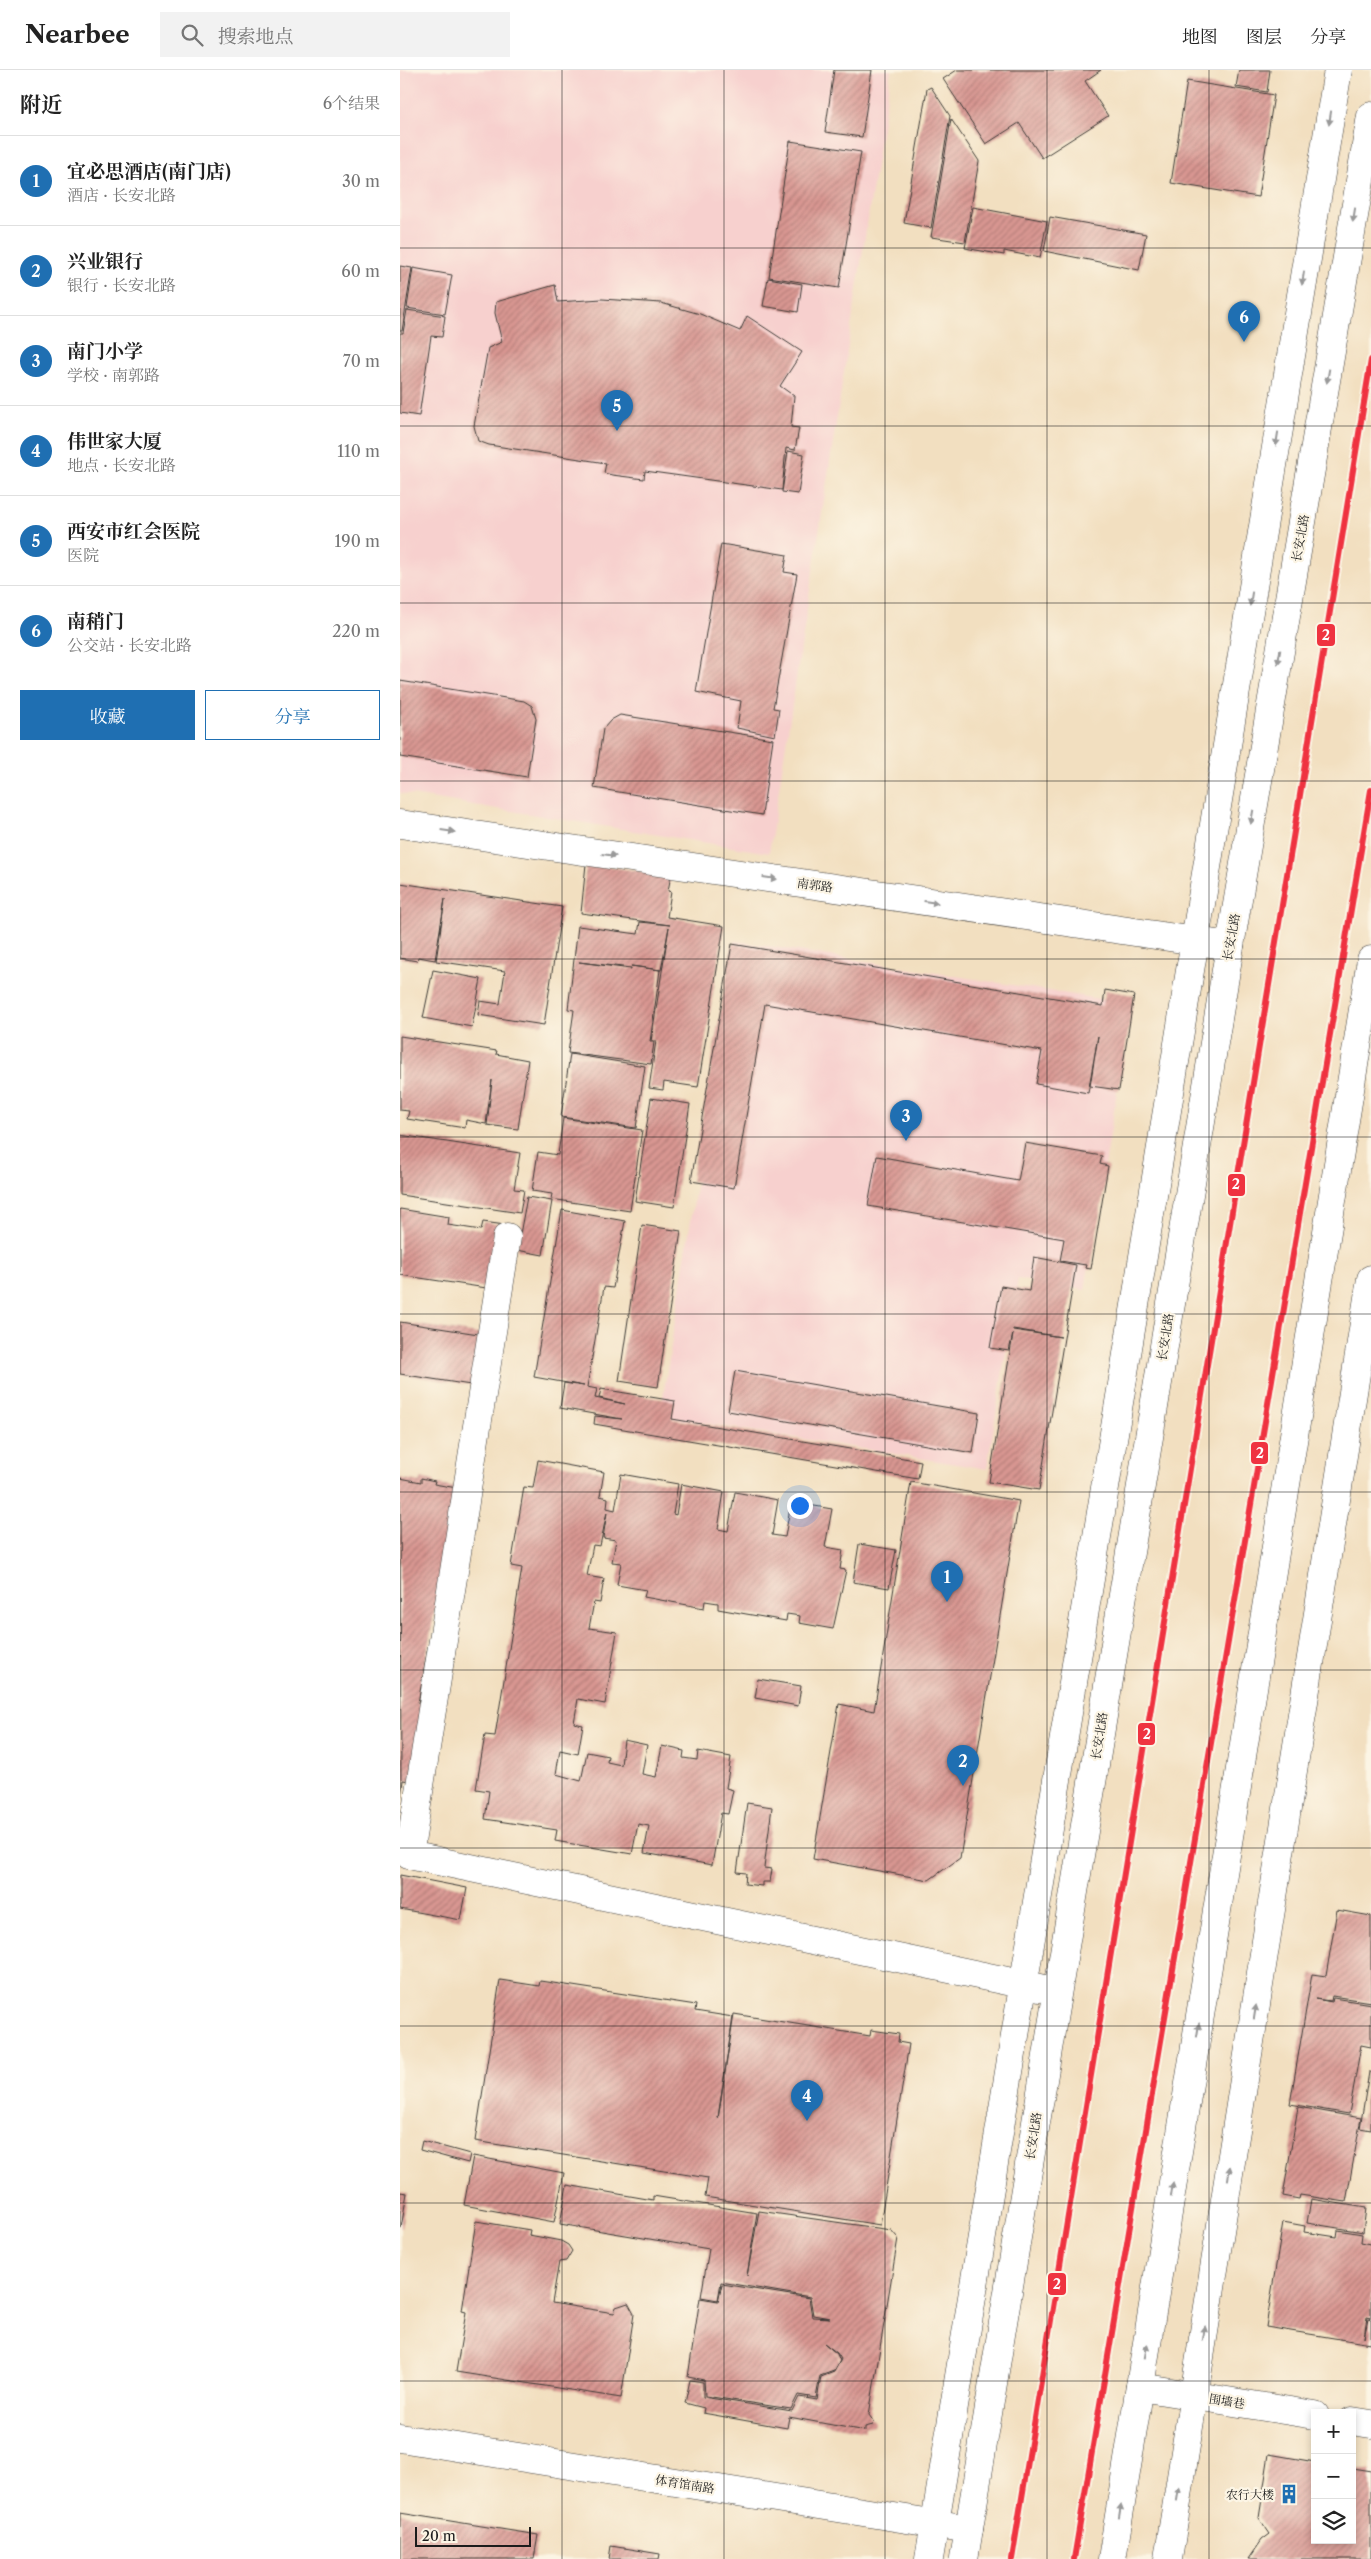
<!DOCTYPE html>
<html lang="zh">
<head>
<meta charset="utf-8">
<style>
	body { margin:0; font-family:"Libre Caslon Text","Noto Serif SC",serif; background:#f2f2f2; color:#222 }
	.controls { position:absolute; right:15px; bottom:15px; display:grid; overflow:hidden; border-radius:0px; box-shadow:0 2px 8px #0003 }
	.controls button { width:45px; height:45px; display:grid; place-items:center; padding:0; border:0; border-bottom:1px solid #e0e0e0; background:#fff; color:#222; font:25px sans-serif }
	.scale { position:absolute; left:15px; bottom:12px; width:116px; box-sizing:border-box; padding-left:5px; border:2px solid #1c1c1c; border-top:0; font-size:14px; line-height:18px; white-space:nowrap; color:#1c1c1c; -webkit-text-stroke:4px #fcf5e5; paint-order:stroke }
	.you { position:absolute; left:399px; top:1435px; width:18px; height:18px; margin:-12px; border:4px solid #fff; border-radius:50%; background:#1a73e8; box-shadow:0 0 0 8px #1a73e833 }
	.badge { display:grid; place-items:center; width:32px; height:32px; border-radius:50%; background:#1f6fb2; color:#fff; font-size:16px; font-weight:700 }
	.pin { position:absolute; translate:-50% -41px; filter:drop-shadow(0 1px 2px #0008) }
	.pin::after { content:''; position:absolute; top:26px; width:18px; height:15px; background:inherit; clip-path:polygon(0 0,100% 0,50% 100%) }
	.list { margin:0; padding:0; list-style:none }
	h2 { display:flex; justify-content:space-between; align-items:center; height:65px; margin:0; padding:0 20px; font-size:21px }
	h2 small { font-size:16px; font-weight:400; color:#767676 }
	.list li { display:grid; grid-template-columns:32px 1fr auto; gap:15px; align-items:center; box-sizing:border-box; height:90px; padding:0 20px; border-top:1px solid #e0e0e0 }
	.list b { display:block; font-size:19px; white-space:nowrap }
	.list p { margin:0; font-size:16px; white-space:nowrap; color:#767676 }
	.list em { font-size:16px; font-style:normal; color:#767676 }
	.actions { display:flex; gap:10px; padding:15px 20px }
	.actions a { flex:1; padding:11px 0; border:1px solid #1f6fb2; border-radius:0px; text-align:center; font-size:18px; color:#1f6fb2 }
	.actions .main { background:#1f6fb2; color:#fff }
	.icon { flex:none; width:28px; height:28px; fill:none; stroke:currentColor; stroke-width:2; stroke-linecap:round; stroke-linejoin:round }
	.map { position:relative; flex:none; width:971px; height:2489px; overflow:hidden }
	header { display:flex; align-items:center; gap:30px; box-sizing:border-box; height:70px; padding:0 25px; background:#fff; border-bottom:1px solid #e0e0e0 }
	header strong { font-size:24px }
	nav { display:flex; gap:28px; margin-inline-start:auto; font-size:18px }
	.search { width:350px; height:45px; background:#f2f2f2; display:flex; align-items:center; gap:12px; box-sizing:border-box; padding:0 18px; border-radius:0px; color:#767676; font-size:19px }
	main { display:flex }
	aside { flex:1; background:#fff }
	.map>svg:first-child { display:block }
</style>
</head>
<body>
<header>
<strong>Nearbee</strong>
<div class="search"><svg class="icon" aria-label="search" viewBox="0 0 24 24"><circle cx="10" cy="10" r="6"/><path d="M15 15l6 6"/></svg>搜索地点</div>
<nav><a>地图</a><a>图层</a><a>分享</a></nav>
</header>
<main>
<aside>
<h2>附近<small>6个结果</small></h2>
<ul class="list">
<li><span class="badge">1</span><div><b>宜必思酒店(南门店)</b><p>酒店 · 长安北路</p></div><em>30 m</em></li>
<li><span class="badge">2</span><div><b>兴业银行</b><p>银行 · 长安北路</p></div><em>60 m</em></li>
<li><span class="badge">3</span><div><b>南门小学</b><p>学校 · 南郭路</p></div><em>70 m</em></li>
<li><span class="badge">4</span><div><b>伟世家大厦</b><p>地点 · 长安北路</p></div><em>110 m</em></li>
<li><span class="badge">5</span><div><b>西安市红会医院</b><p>医院</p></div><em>190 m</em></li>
<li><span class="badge">6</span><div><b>南稍门</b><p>公交站 · 长安北路</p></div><em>220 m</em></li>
</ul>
<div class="actions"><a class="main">收藏</a><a>分享</a></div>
</aside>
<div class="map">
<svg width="971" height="2489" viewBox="0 0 971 2489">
	<defs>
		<pattern id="building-hatch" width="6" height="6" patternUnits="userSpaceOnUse" patternTransform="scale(1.25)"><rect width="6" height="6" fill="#d99792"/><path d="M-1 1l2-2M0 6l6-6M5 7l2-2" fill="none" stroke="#af7a76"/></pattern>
	</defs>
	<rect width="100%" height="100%" fill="#fcf5e5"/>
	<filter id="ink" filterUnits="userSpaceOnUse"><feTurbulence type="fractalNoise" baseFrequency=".02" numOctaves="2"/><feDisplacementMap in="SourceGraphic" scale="10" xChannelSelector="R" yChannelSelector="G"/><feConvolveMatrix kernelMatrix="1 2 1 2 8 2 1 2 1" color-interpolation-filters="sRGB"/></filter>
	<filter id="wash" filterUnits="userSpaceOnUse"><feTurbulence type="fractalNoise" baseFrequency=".0096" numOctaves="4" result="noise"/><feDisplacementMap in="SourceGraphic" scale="20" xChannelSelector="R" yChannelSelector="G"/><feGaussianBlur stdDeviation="1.12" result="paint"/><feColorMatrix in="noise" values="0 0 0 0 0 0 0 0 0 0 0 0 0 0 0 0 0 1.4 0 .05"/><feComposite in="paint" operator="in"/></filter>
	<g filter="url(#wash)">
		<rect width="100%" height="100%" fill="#f2dfc0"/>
		<path fill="#f7d0ce" d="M 0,0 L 491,0 L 369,783 L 0,723 Z
			M 335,871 L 731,934 L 685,1220 L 618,1209 L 587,1399 L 260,1346 Z"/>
		<g id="blocks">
			<path fill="url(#building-hatch)" fill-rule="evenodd" d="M 434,0 L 472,0 L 462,67 L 425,62 Z
				M 557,0 L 701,0 L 685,11 L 708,46 L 642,88 L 619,53 L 586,74 L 543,9 Z
				M 839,0 L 870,0 L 867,22 L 836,17 Z
				M 787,11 L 874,25 L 858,127 L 771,113 Z
				M 531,17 L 550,46 L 531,158 L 504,153 L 527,19 Z
				M 551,49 L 579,91 L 565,172 L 531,167 Z
				M 390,71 L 461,82 L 439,218 L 369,207 Z
				M 573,137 L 647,151 L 640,188 L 604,181 L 604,185 L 565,178 Z
				M 650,147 L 746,164 L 739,200 L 644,181 Z
				M 0,196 L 12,198 L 2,261 L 0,261 Z
				M 13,198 L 52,205 L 45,244 L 7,238 Z
				M 368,208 L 402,214 L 398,242 L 363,236 Z
				M 155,215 L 158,232 L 202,229 L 261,233 L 300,244 L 340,261 L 347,246 L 402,282 L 380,316 L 394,326 L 391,357 L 399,358 L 395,380 L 386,378 L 382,420 L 245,401 L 244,409 L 212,405 L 204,403 L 206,393 L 89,375 L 78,371 L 74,356 L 88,278 L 102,272 L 95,243 L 96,232 Z
				M 7,240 L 45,246 L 42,267 L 31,266 L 19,346 L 0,343 L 0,263 L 3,263 Z
				M 388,381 L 404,384 L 398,424 L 382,422 Z
				M 321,474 L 387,485 L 384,502 L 397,504 L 373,638 L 379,639 L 375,666 L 337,658 L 341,631 L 296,622 Z
				M 0,611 L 124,631 L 132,636 L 136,649 L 127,707 L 0,687 Z
				M 220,645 L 373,669 L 362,745 L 194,718 L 203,659 L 211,650 Z
				M 186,794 L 271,805 L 268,821 L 271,822 L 267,847 L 324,856 L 298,1017 L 264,1012 L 263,1020 L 249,1018 L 256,971 L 251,971 L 269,857 L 261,900 L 231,896 L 260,900 L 250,972 L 254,972 L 251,994 L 168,983 L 174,940 L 168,939 L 178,856 L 238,864 L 240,852 L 270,855 L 181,843 ZM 179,892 L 231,898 L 231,899 Z
				M 0,813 L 162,837 L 144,955 L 78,945 L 80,931 L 100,934 L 105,901 L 36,891 L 45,829 L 35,890 L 18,887 L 17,891 L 0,888 Z
				M 332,874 L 703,936 L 705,920 L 734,925 L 719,1020 L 690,1016 L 698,966 L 688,1023 L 636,1014 L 642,981 L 365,934 L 334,1118 L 291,1111 Z
				M 33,900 L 81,909 L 72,957 L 23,948 Z
				M 0,966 L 97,981 L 96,984 L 128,990 L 118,1059 L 87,1055 L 92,1010 L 86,1054 L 66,1050 L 65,1058 L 7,1049 L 9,1041 L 0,1040 Z
				M 170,984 L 245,996 L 236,1058 L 161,1047 Z
				M 251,1028 L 290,1034 L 274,1137 L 235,1131 Z
				M 163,1048 L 242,1060 L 230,1141 L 151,1129 L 152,1124 L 132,1121 L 138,1082 L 158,1085 Z
				M 0,1065 L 120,1083 L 114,1119 L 124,1120 L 120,1143 L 0,1125 Z
				M 625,1073 L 702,1086 L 700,1094 L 708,1096 L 691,1199 L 685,1198 L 686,1195 L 660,1191 L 664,1169 L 468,1136 L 477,1086 L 618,1111 Z
				M 127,1127 L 152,1131 L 143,1185 L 117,1180 Z
				M 0,1139 L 49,1147 L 48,1155 L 81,1160 L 83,1152 L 105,1155 L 93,1219 L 0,1205 Z
				M 162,1140 L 225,1151 L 213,1218 L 204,1217 L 187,1317 L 197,1319 L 195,1328 L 225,1334 L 199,1328 L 201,1319 L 275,1331 L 272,1349 L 521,1391 L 518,1409 L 194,1354 L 195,1346 L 222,1349 L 160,1338 L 164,1313 L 184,1316 L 134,1307 Z
				M 242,1155 L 281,1161 L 258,1317 L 219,1311 Z
				M 634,1187 L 676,1195 L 639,1420 L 589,1412 L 613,1264 L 609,1281 L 590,1278 L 601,1216 L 629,1221 ZM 613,1259 L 661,1267 L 613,1260 Z
				M 0,1252 L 85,1265 L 77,1316 L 0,1304 Z
				M 335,1301 L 579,1343 L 573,1383 L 328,1341 Z
				M 138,1390 L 204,1402 L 200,1426 L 208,1428 L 207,1438 L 215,1440 L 221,1404 L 278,1414 L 273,1444 L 276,1445 L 281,1414 L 324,1422 L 318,1459 L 328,1461 L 335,1422 L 378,1430 L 372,1465 L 385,1467 L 391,1432 L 432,1439 L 425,1477 L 443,1480 L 440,1499 L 446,1500 L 433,1559 L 399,1553 L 400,1546 L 387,1544 L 386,1551 L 318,1539 L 318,1533 L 305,1531 L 304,1538 L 244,1527 L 246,1520 L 217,1515 L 221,1493 L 212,1492 L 216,1470 L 203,1468 L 207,1442 L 200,1476 L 193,1475 L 187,1506 L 204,1509 L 200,1533 L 194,1532 L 189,1558 L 217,1562 L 205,1634 L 178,1629 L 174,1653 L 183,1655 L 178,1684 L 160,1680 L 156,1704 L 181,1711 L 187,1682 L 208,1686 L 207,1692 L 221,1695 L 224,1670 L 247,1675 L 242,1704 L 256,1707 L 262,1676 L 284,1681 L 283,1688 L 297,1690 L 298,1681 L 331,1687 L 326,1718 L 333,1720 L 328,1744 L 321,1743 L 312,1795 L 244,1783 L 249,1756 L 238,1754 L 232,1784 L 155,1771 L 157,1760 L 85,1749 L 89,1721 L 76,1719 L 85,1665 L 95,1666 L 122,1498 L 111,1496 L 124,1417 L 133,1418 Z
				M 0,1408 L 21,1412 L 21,1408 L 35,1411 L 34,1414 L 57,1418 L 18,1633 L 29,1635 L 16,1712 L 3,1710 L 1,1726 Z
				M 511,1412 L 619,1431 L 560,1788 L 529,1810 L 413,1789 L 439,1634 L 474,1641 Z
				M 459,1474 L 496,1480 L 489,1518 L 453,1512 Z
				M 358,1609 L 401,1616 L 398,1636 L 355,1628 Z
				M 347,1733 L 372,1737 L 364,1798 L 372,1799 L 370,1812 L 362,1812 L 362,1816 L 345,1814 L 346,1803 L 337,1802 Z
				M 0,1805 L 67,1818 L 61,1850 L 0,1839 Z
				M 937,1840 L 971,1846 L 971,1932 L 932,1926 L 931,1931 L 915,1929 L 932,1932 L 933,1928 L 971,1934 L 971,1977 L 961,1975 L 949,2044 L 890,2034 L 912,1904 L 926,1906 Z
				M 100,1910 L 139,1916 L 140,1911 L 296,1935 L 295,1941 L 333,1947 L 318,2048 L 334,1944 L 470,1966 L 471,1960 L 499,1964 L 498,1972 L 509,1974 L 480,2155 L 305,2127 L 308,2108 L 75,2071 Z
				M 969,2002 L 971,2002 L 971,2060 L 960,2058 Z
				M 898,2037 L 961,2048 L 946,2132 L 900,2125 L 899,2129 L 883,2126 Z
				M 22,2071 L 70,2084 L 68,2093 L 20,2080 Z
				M 73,2086 L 164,2103 L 154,2152 L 64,2135 Z
				M 167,2115 L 253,2130 L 253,2126 L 357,2143 L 347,2206 L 359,2141 L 491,2160 L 498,2168 L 469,2345 L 474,2352 L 473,2355 L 465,2357 L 465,2361 L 389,2347 L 387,2358 L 303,2343 L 304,2338 L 285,2333 L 290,2310 L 303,2312 L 303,2327 L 392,2341 L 399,2327 L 417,2330 L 421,2307 L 434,2302 L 441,2289 L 437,2283 L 424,2273 L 437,2284 L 440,2291 L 434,2301 L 420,2306 L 416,2328 L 398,2325 L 391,2339 L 305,2326 L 304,2310 L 288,2307 L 300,2228 L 318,2231 L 322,2214 L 409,2228 L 412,2247 L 430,2248 L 413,2245 L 410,2227 L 321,2212 L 318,2230 L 301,2227 L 309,2179 L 160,2154 Z
				M 0,2122 L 7,2123 L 1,2158 L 0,2158 Z
				M 911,2129 L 966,2138 L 963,2162 L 907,2153 Z
				M 76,2151 L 130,2160 L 129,2165 L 161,2171 L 168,2175 L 172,2181 L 166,2191 L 159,2192 L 152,2233 L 214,2243 L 216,2237 L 228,2233 L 234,2244 L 221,2328 L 56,2302 L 66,2242 L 62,2241 Z
				M 883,2152 L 905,2156 L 904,2162 L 937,2167 L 938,2160 L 962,2164 L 961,2172 L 971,2174 L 971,2248 L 967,2247 L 964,2268 L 968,2249 L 971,2250 L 971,2274 L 866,2257 Z
				M 869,2384 L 915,2392 L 915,2470 L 952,2470 L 952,2398 L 971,2401 L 971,2489 L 849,2489 L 862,2470 L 870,2464 L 859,2448 Z
				M 0,2443 L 138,2465 L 134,2489 L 0,2489 Z
				M 211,2476 L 260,2484 L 259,2489 L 209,2489 Z"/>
		</g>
	</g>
	<g filter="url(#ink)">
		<use href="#blocks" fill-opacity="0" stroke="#3c3935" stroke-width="1"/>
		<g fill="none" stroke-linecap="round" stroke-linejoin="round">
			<defs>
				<path id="minor" d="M 107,1167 L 9,1785 L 640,1918
					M 740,2317 L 915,2345
					M 952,2351 L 971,2354
					M 529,2489 L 938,0
					M 768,2489 L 971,1209"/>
				<path id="tertiary" d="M 0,754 L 830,876
					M 0,2368 L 569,2459"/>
				<path id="primary" d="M 564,2489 L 830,876 L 971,46
					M 712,2489 L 971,890"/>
			</defs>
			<use href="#minor" stroke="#3c3935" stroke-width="29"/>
			<use href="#tertiary" stroke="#3c3935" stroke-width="29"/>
			<use href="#primary" stroke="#3c3935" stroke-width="29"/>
			<use href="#minor" stroke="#fff" stroke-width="28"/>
			<use href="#tertiary" stroke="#fff" stroke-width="28"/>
			<use href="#primary" stroke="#fff" stroke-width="28"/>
			<defs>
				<path id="metro-1" d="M 612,2489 L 971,290
					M 674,2489 L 971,720"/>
			</defs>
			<use href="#metro-1" stroke="#fcf5e5" stroke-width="10"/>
			<use href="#metro-1" stroke="#ef3340" stroke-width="6"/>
		</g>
		<defs><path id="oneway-solid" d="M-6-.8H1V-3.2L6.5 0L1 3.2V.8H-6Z" transform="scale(1.25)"/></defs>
		<g fill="#999">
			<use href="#oneway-solid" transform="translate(930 48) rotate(99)"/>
			<use href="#oneway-solid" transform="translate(954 145) rotate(99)"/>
			<use href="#oneway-solid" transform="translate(903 208) rotate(99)"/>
			<use href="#oneway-solid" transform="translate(928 306) rotate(100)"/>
			<use href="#oneway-solid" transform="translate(877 369) rotate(99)"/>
			<use href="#oneway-solid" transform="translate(851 529) rotate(99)"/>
			<use href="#oneway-solid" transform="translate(879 587) rotate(100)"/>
			<use href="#oneway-solid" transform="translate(852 747) rotate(100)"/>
			<use href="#oneway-solid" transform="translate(48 761) rotate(8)"/>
			<use href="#oneway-solid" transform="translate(209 785) rotate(8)"/>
			<use href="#oneway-solid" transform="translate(370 808) rotate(8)"/>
			<use href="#oneway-solid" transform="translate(531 832) rotate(8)"/>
			<use href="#oneway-solid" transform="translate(855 1942) rotate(-81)"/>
			<use href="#oneway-solid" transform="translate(798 1960) rotate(-81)"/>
			<use href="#oneway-solid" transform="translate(829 2103) rotate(-81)"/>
			<use href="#oneway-solid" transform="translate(772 2120) rotate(-81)"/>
			<use href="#oneway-solid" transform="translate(804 2263) rotate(-81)"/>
			<use href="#oneway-solid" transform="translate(746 2281) rotate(-80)"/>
			<use href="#oneway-solid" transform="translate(778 2424) rotate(-81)"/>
			<use href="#oneway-solid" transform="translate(720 2441) rotate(-81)"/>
		</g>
	</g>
	<path fill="none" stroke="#1c1c1c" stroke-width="1" stroke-opacity="0.55" d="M 162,0 L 162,2489M 324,0 L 324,2489M 485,0 L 485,2489M 647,0 L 647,2489M 809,0 L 809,2489M 0,178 L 971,178M 0,356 L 971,356M 0,533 L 971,533M 0,711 L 971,711M 0,889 L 971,889M 0,1067 L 971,1067M 0,1244 L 971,1244M 0,1422 L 971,1422M 0,1600 L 971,1600M 0,1778 L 971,1778M 0,1956 L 971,1956M 0,2133 L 971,2133M 0,2311 L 971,2311"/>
	<defs>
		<symbol id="building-bare" viewBox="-9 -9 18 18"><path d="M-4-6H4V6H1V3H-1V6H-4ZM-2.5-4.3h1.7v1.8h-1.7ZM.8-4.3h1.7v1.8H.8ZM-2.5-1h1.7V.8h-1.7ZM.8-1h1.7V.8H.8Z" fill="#1f6fb2" stroke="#fcf5e5" stroke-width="2.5" paint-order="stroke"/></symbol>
	</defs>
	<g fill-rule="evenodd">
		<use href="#building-bare" x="875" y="2410" width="28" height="28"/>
	</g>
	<g text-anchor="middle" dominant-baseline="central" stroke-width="4.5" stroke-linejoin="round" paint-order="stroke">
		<g font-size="12" fill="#1c1c1c" stroke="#fcf5e5">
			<text transform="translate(900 468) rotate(-80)">长安北路</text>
			<text transform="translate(415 815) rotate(8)">南郭路</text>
			<text transform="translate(831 867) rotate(-80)">长安北路</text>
			<text transform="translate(765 1267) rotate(-81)">长安北路</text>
			<text transform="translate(699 1666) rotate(-81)">长安北路</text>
			<text transform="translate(633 2066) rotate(-81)">长安北路</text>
			<text transform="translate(827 2331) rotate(9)">围墙巷</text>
			<text transform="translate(285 2414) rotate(9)">体育馆南路</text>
		</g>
		<g font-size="12" fill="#1c1c1c" stroke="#fcf5e5" text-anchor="end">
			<text x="874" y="2424">农行大楼</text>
		</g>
	</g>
	<g stroke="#fcf5e5" stroke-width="2">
		<rect x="916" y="553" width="20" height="24" rx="5" fill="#ef3340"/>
		<rect x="827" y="1103" width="19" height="24" rx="5" fill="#ef3340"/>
		<rect x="850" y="1371" width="19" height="24" rx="5" fill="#ef3340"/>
		<rect x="737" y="1652" width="19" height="24" rx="5" fill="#ef3340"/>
		<rect x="647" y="2202" width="20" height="24" rx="5" fill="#ef3340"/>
	</g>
	<g font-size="14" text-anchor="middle" font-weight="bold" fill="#fff">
		<text x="926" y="570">2</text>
		<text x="836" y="1119">2</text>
		<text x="860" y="1388">2</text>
		<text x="747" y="1669">2</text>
		<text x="657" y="2219">2</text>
	</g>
</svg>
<div class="controls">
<button>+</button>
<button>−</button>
<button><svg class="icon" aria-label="layers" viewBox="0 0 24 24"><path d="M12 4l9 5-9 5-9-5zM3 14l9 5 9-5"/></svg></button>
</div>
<div class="scale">20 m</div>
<div class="you"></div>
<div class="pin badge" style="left:547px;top:1532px">1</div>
<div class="pin badge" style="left:563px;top:1716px">2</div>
<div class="pin badge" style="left:506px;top:1071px">3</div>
<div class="pin badge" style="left:407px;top:2051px">4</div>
<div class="pin badge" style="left:217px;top:361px">5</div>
<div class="pin badge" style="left:844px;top:272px">6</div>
</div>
</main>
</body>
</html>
